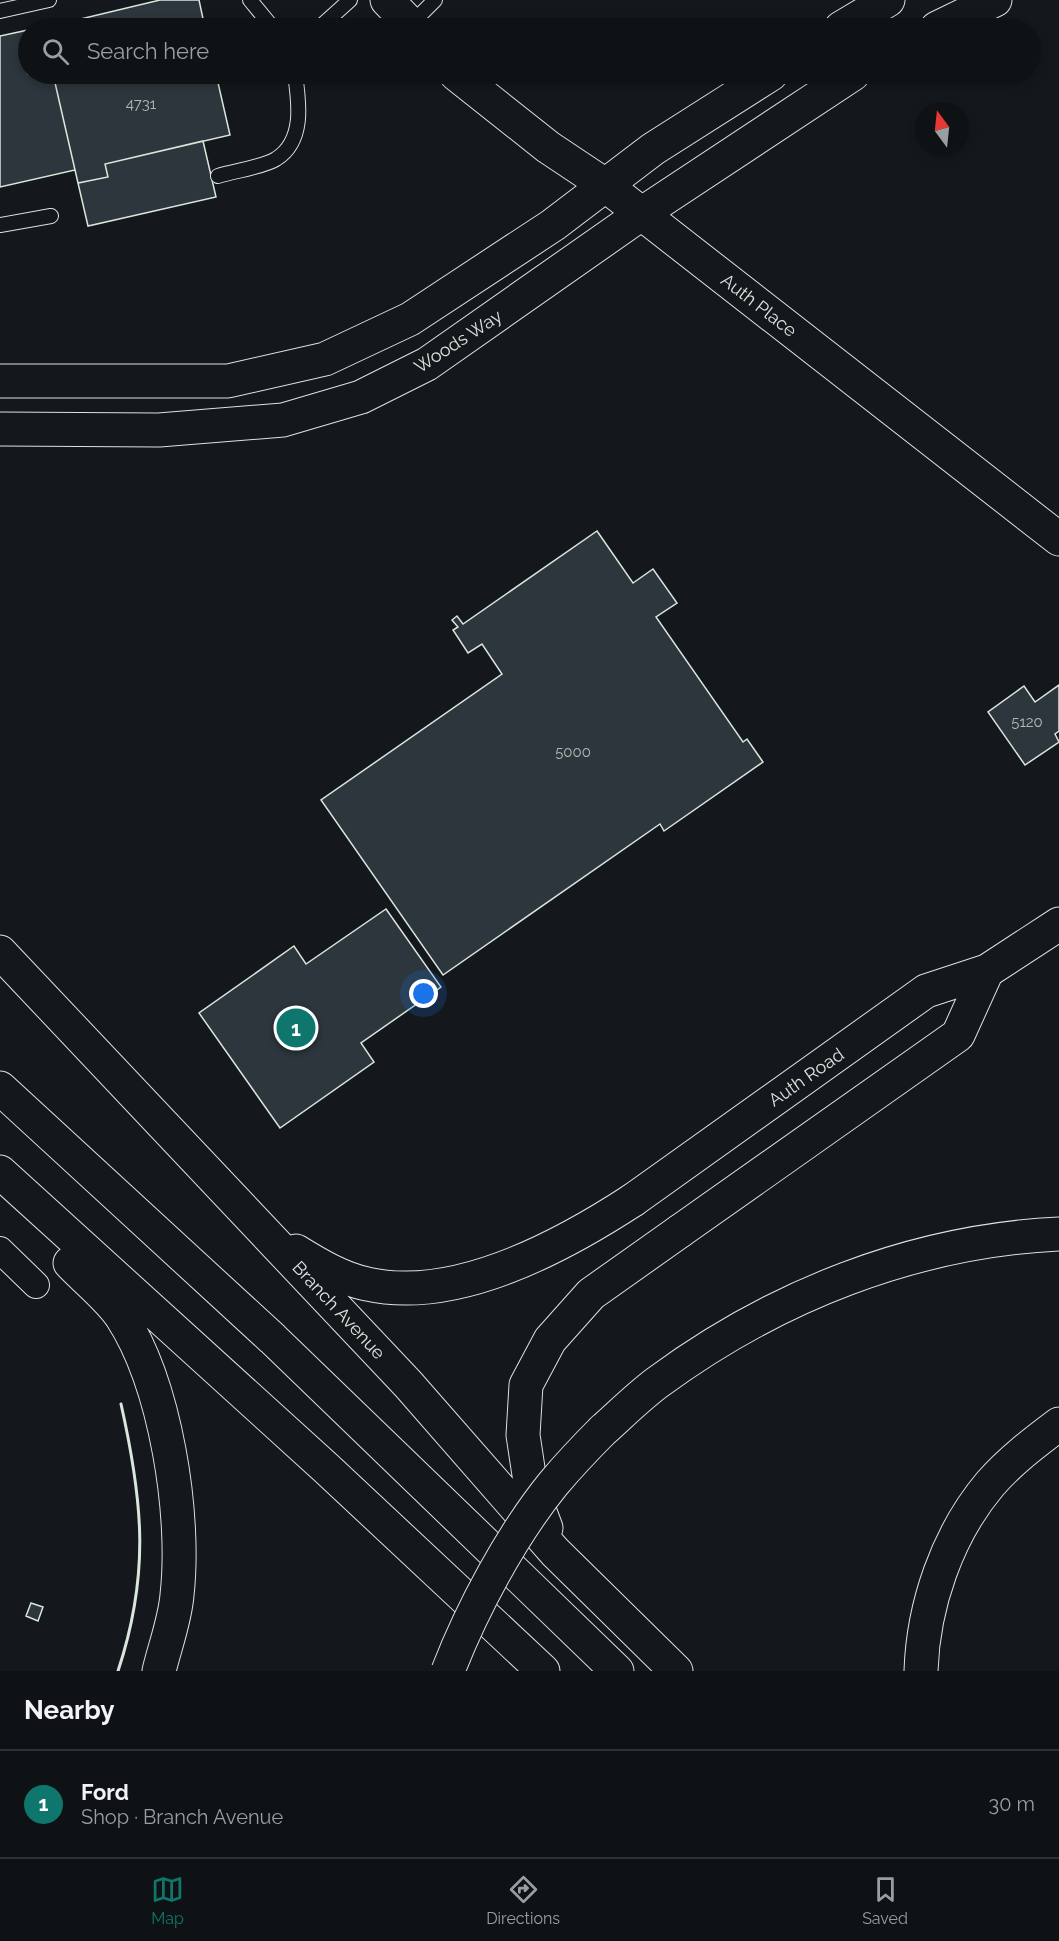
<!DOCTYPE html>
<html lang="en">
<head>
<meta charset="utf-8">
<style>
	body { margin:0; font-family:Raleway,sans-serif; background:#1d2022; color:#f1f3f6 }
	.compass { position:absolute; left:915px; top:102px; width:54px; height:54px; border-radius:50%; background:#0f1215; box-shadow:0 3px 9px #0003; rotate:345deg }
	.you { position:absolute; left:424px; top:994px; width:21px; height:21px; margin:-15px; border:4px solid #fff; border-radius:50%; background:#1a73e8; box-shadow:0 0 0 9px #1a73e833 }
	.badge { display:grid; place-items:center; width:39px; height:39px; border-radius:50%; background:#0f766e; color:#fff; font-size:20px; font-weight:700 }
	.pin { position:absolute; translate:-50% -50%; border:3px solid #fff; box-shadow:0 2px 6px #0006 }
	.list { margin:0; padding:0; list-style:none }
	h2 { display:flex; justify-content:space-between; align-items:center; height:78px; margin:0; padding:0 24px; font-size:26px }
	h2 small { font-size:20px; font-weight:400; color:#9b9ea0 }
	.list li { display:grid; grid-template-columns:39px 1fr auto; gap:18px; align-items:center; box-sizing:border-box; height:108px; padding:0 24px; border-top:2px solid #2f3234 }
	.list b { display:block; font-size:22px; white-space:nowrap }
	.list p { margin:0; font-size:20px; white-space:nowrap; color:#9b9ea0 }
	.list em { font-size:20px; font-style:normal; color:#9b9ea0 }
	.icon { flex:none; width:33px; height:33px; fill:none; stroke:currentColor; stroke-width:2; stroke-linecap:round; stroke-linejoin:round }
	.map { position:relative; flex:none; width:1059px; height:1671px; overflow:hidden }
	.search { position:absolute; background:#0f1215; box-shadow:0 3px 9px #0003; left:18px; right:18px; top:18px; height:66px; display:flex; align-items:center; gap:15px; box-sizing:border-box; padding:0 21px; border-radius:33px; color:#9b9ea0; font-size:22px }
	.sheet { height:186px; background:#0f1215 }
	nav { display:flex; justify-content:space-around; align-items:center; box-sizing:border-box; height:84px; border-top:2px solid #2f3234; background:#0f1215; font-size:16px; color:#9b9ea0 }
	nav a { display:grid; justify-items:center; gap:3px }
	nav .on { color:#0f766e }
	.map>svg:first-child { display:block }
</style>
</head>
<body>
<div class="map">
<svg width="1059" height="1671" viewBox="0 0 1059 1671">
	<rect width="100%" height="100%" fill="#14181c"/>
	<path fill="#2c363c" stroke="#d8e6dc" stroke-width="1.5" d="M 160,0 L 199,0 L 205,28 L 43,28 Z
		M 28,30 L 28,74 L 53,74 L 75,170 L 0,187 L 0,36 Z
		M 53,74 L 216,74 L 230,135 L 105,164 L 108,177 L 78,183 Z
		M 203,141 L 216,197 L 88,226 L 78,183 L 108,177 L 105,164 Z
		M 597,531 L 633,583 L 653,569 L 677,603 L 656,617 L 743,742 L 747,739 L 763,762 L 664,831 L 660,824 L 443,975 L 321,800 L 502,674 L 482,644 L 468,653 L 453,630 L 458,627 L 452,620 L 457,616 L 463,624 Z
		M 1059,685 L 1059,731 L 1055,734 L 1059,742 L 1025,765 L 988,712 L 1024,686 L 1035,702 Z
		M 386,909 L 441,987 L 361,1043 L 374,1062 L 280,1128 L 199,1013 L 294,946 L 306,964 Z
		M 31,1603 L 43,1607 L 38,1621 L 26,1616 Z"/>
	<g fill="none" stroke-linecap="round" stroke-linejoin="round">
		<defs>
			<path id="lane" d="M 250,0 L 273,28
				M 0,11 L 49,0
				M 410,25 L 435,0
				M 319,28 L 350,0
				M 218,176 C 233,171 264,167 276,159 C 305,141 299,102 295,74
				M 0,225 L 51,216"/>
			<path id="street" d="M 0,1250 L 36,1285"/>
			<path id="secondary" d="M 387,0 L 414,28
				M 841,28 L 888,0
				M 937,28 L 995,0
				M 456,74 L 548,147 L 605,185 L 1059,539
				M 0,381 L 228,381 L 325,359 L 410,319 L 553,225 L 653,149 L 771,74
				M 0,429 L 159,430 L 283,420 L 361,397 L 427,364 L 641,214 L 853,74
				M 633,1200 L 926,991 L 987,971 L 1059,924
				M 680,1231 L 958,1035 L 987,971"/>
			<path id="highway" d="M 0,952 L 408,1384 L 555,1552 L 676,1671
				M 0,1088 L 273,1339 L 617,1671
				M 0,1172 L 326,1468 L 543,1671
				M 296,1251 C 317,1264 342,1279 367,1284 C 456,1304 561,1247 633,1200
				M 70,1263 C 86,1280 108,1297 121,1316 C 166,1385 186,1515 177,1595 C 175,1620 165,1646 159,1671
				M 603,1430 C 621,1414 639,1396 658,1382 C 775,1296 913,1241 1059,1234
				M 546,1528 L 531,1488 L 523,1435 L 526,1385 L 550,1340 L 591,1294 L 680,1231
				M 921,1671 C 923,1606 947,1535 990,1484 C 1010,1461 1035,1442 1059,1424"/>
		</defs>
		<use href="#lane" stroke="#d8e6dc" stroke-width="16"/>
		<use href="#street" stroke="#d8e6dc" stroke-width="28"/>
		<use href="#secondary" stroke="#d8e6dc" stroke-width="35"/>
		<use href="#highway" stroke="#d8e6dc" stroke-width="35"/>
		<use href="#lane" stroke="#14181c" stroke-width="14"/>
		<use href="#street" stroke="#14181c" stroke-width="26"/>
		<use href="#secondary" stroke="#14181c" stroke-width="33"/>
		<use href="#highway" stroke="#14181c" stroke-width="33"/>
		<defs>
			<path id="highway-bridge" d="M 448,1671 C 472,1609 511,1536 553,1484 C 569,1465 586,1447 603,1430"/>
		</defs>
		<use href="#highway-bridge" stroke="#d8e6dc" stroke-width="35" stroke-linecap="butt"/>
		<use href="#highway-bridge" stroke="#14181c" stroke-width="33"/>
		<path stroke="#d8e6dc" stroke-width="3" d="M 118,1671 C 150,1574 143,1502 121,1404"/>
	</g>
	<g text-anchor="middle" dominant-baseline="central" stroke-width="4.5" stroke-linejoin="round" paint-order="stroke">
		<g font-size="15" fill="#adbab4">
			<text x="141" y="104">4731</text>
			<text x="1027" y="722">5120</text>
			<text x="573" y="752">5000</text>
		</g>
		<g font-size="18" fill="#d8e6dc" stroke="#14181c">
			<text transform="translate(759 305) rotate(38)">Auth Place</text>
			<text transform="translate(458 341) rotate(-33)">Woods Way</text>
			<text transform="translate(806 1077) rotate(-35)">Auth Road</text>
			<text transform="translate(339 1310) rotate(47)">Branch Avenue</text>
		</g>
	</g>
</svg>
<svg class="compass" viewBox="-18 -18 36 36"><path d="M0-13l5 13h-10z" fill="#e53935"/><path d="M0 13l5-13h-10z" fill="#9b9ea0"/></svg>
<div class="you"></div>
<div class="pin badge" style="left:296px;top:1028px">1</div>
<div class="search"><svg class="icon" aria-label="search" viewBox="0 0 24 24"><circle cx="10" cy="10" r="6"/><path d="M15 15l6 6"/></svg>Search here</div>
</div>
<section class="sheet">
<h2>Nearby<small></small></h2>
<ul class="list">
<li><span class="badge">1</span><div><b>Ford</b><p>Shop · Branch Avenue</p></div><em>30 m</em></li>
</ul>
</section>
<nav>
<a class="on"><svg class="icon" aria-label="map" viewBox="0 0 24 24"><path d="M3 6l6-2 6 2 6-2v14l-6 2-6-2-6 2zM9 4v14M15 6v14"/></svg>Map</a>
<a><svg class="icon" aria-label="directions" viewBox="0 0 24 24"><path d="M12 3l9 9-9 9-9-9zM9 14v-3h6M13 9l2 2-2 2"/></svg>Directions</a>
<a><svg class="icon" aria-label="saved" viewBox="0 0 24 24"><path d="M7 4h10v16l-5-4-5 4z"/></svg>Saved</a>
</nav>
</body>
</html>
